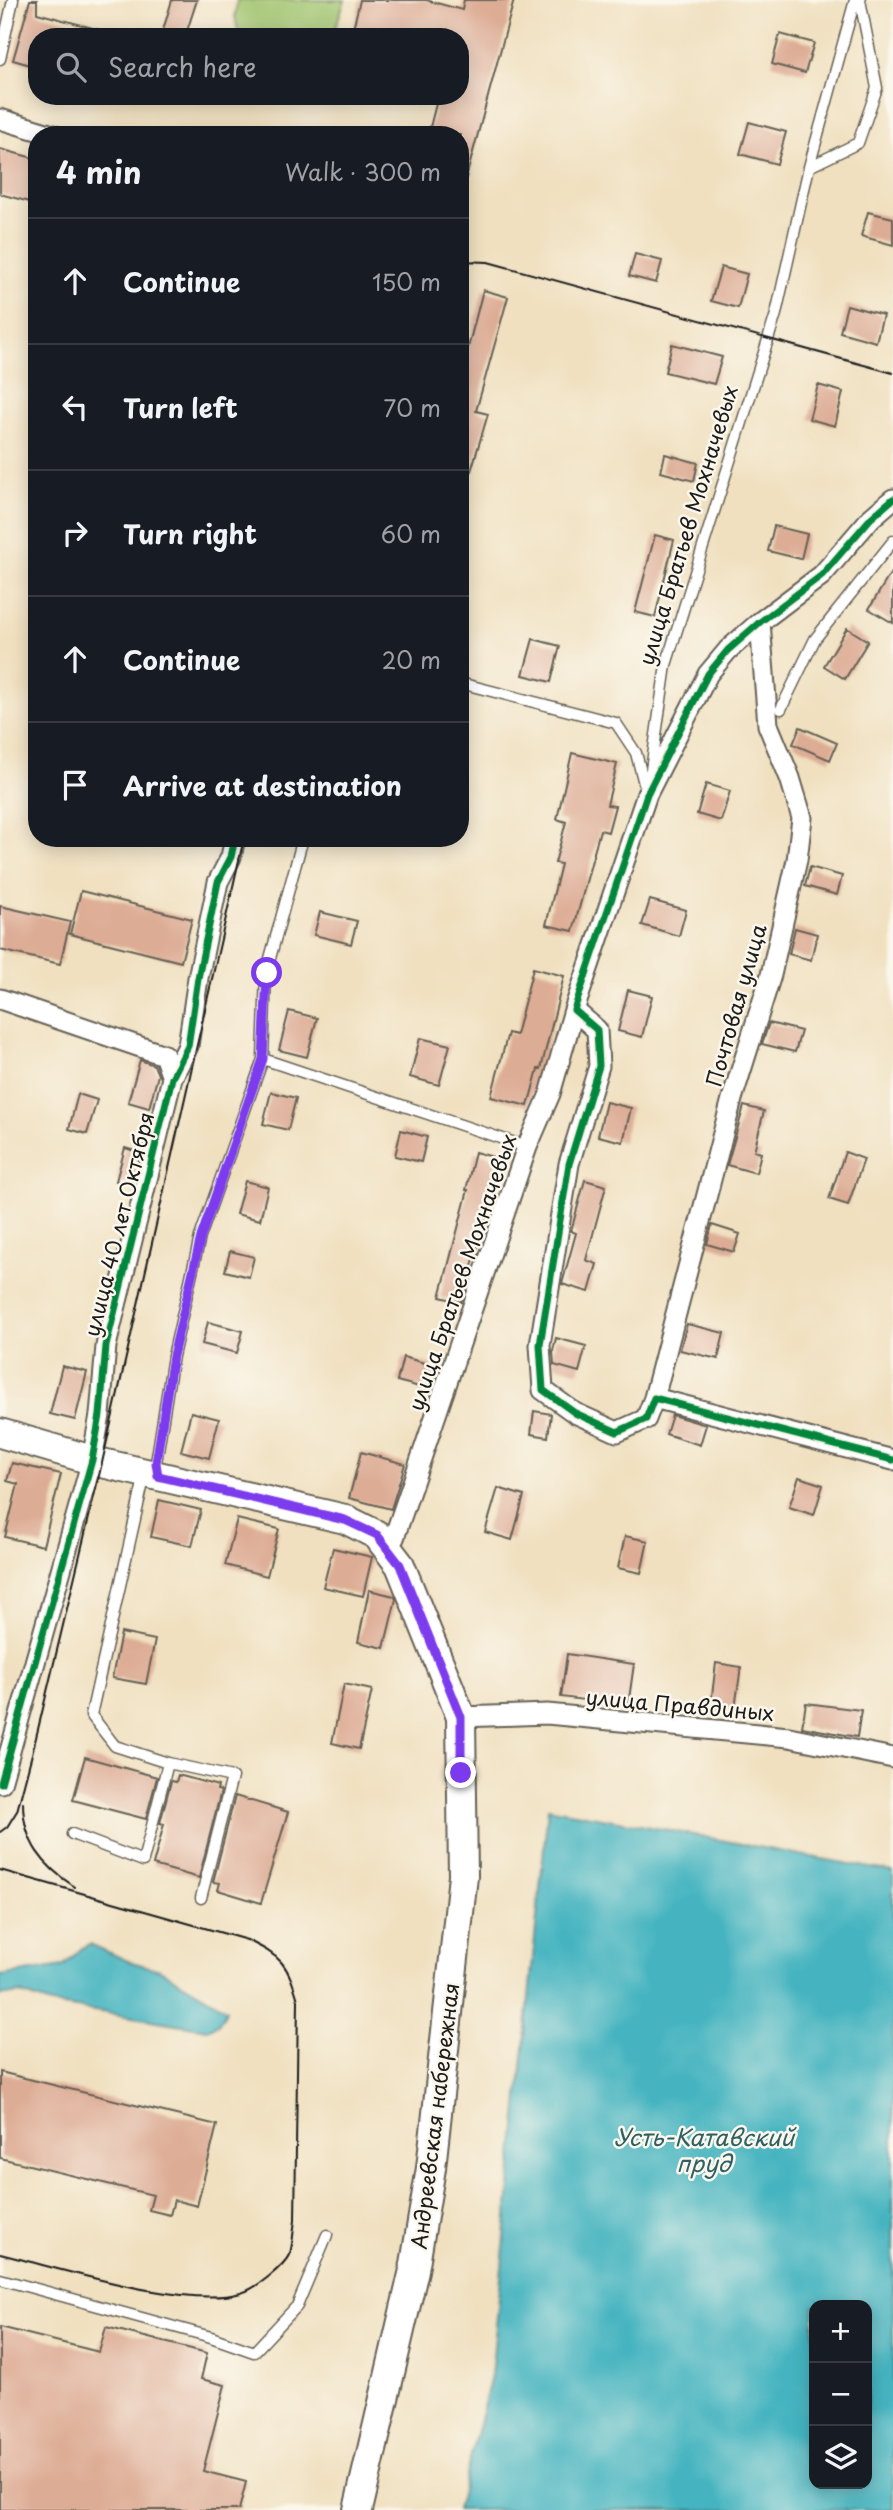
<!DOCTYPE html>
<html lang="en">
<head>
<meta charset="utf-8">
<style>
	body { margin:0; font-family:"Playpen Sans",sans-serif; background:#20242c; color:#f1f3f6 }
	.controls { position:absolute; right:21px; bottom:21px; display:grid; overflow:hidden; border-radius:14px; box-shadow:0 4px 18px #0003 }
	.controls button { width:63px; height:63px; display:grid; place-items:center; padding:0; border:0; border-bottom:2px solid #363941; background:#171b24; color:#f1f3f6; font:35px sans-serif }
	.stop { position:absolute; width:21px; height:21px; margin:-16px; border:5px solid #7c3aed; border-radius:50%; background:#fff }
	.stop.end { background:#7c3aed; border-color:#fff; box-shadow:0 2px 7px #0008 }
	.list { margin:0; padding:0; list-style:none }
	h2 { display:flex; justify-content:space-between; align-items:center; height:91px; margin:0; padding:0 28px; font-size:30px }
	h2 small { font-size:23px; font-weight:400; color:#9ea1a6 }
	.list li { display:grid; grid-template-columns:46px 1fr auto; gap:21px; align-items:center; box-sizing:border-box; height:126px; padding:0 28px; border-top:2px solid #363941 }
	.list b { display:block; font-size:26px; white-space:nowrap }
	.list em { font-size:23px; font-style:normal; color:#9ea1a6 }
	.icon { flex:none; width:38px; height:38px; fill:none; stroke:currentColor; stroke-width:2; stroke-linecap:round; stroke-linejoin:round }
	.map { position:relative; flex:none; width:893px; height:2510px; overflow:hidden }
	.search { position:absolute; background:#171b24; box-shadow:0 4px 18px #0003; left:28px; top:28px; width:441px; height:77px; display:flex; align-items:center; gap:18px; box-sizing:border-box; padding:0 24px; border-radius:28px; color:#9ea1a6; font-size:26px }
	.panel { position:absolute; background:#171b24; box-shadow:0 4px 18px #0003; left:28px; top:126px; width:441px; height:721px; border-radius:28px }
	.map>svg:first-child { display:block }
</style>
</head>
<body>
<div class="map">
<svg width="893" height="2510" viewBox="0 0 893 2510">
	<rect width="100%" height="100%" fill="#fbf7ec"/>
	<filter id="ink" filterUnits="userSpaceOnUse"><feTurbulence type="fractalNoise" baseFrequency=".0143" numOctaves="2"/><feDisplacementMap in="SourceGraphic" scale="14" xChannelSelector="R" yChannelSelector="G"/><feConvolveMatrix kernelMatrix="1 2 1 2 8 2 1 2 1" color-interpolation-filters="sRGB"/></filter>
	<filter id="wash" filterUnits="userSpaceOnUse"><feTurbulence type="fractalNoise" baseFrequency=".00686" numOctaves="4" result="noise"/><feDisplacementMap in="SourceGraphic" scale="28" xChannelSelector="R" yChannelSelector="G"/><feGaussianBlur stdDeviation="1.57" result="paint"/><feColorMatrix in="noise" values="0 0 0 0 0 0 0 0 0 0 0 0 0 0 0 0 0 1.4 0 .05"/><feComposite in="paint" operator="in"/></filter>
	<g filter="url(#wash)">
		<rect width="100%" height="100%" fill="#f0e0c0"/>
		<path fill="#9fc36d" stroke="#5e7044" stroke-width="2" d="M 237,0 L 345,0 L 332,37 L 239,37 L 235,16 Z"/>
		<path fill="#45b4c0" stroke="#30686e" stroke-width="2" fill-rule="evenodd" d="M 548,1808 L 893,1872 L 893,2510 L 457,2510 L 491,2376 ZM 814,2305 L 867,2305 L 867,2484 L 814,2484 Z
			M 90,1944 L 128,1961 L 160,1970 L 226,2009 C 224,2020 218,2026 207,2029 L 51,2004 L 19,1993 L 0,1996 L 0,1976 L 63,1966 L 82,1948 Z"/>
		<g id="blocks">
			<path fill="#ddac94" d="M 30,0 L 37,0 L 37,13 L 104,31 L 103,37 L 37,37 L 37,67 L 13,60 Z
				M 172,0 L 197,0 L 185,37 L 161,37 Z
				M 360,0 L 426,0 L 462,10 L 464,0 L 514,0 L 466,178 L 460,177 L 460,135 L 428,135 L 438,96 L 460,96 L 460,37 L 423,37 L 401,31 L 399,37 L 351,37 Z
				M 780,34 L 814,43 L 805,73 L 772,64 Z
				M 749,122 L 786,132 L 777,164 L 740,154 Z
				M 0,149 L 37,159 L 37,204 L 0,194 Z
				M 868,212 L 893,218 L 893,245 L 861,236 Z
				M 635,254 L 662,261 L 656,283 L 629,276 Z
				M 721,267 L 747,274 L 738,308 L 711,301 Z
				M 483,290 L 508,297 L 476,411 L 488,414 L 466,488 L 460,488 L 460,379 Z
				M 847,305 L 883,315 L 876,342 L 840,332 Z
				M 672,344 L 722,357 L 714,384 L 665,372 Z
				M 818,385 L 843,392 L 835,426 L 809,419 Z
				M 665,454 L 698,463 L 694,481 L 661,472 Z
				M 774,526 L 807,534 L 801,559 L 768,551 Z
				M 655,535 L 674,540 L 655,617 L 635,612 Z
				M 893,569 L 893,623 L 869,609 Z
				M 847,628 L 868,641 L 845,679 L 824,666 Z
				M 533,639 L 560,646 L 551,682 L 523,675 Z
				M 800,727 L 837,743 L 830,760 L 793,744 Z
				M 572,753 L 617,764 L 607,805 L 615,806 L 608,832 L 600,830 L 573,931 L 546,925 L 561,864 L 555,863 L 566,822 L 557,819 Z
				M 706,784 L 730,791 L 721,821 L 697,814 Z
				M 810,867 L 842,876 L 837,895 L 805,886 Z
				M 81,891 L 192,919 L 181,962 L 70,934 Z
				M 650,900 L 686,910 L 679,936 L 642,925 Z
				M 0,906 L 70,922 L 60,964 L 0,950 Z
				M 320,912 L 357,921 L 351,944 L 314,935 Z
				M 795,928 L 817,934 L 811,960 L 789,954 Z
				M 533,968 L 564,976 L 541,1069 L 538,1069 L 528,1106 L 491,1097 L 508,1033 L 516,1035 Z
				M 628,990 L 652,996 L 642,1037 L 618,1031 Z
				M 289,1011 L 317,1018 L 307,1057 L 279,1050 Z
				M 769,1023 L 801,1031 L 795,1052 L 762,1044 Z
				M 420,1038 L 450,1045 L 439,1085 L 410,1077 Z
				M 140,1060 L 154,1065 L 158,1075 L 149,1108 L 128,1102 Z
				M 271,1092 L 296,1098 L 288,1130 L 263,1124 Z
				M 78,1094 L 97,1100 L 87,1134 L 69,1129 Z
				M 606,1102 L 631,1108 L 623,1142 L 598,1136 Z
				M 744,1106 L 764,1111 L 754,1151 L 761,1153 L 756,1173 L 727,1165 Z
				M 401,1130 L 427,1137 L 421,1162 L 395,1156 Z
				M 125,1148 L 141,1153 L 133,1185 L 116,1181 Z
				M 475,1152 L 504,1160 L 461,1302 L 440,1297 L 468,1190 L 466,1190 Z
				M 845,1152 L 864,1159 L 848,1205 L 829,1199 Z
				M 585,1180 L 606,1186 L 586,1260 L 597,1264 L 589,1292 L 562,1284 L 576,1233 L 571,1231 Z
				M 245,1181 L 268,1187 L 260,1220 L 236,1214 Z
				M 712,1225 L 740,1234 L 734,1252 L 707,1244 Z
				M 230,1251 L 254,1257 L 249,1277 L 225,1271 Z
				M 208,1322 L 243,1331 L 237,1353 L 202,1344 Z
				M 687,1324 L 724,1333 L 718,1359 L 680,1350 Z
				M 556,1338 L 586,1346 L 579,1372 L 554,1365 L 553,1351 Z
				M 403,1357 L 439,1367 L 431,1390 L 397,1381 Z
				M 62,1366 L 87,1372 L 75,1420 L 50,1414 Z
				M 534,1411 L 551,1414 L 548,1437 L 531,1434 Z
				M 191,1412 L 219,1419 L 209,1458 L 181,1451 Z
				M 672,1415 L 706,1425 L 700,1445 L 666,1434 Z
				M 361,1452 L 405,1464 L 391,1509 L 349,1498 Z
				M 12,1463 L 61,1474 L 43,1546 L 5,1537 L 18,1484 L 7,1481 Z
				M 799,1477 L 823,1485 L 814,1515 L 789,1507 Z
				M 498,1488 L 524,1496 L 512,1540 L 485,1532 Z
				M 159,1500 L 201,1510 L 192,1546 L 151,1537 Z
				M 237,1519 L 279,1529 L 267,1576 L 225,1565 Z
				M 625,1536 L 648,1541 L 641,1573 L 618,1568 Z
				M 333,1548 L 372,1557 L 363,1596 L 323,1587 Z
				M 369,1590 L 394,1596 L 396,1599 L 384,1648 L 358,1642 Z
				M 121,1633 L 155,1640 L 146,1684 L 112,1678 Z
				M 567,1654 L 634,1664 L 628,1706 L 561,1697 Z
				M 716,1663 L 741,1667 L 734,1715 L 710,1712 Z
				M 344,1684 L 372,1690 L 359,1749 L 332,1743 Z
				M 806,1703 L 861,1710 L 857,1737 L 802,1727 Z
				M 85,1757 L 157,1777 L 146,1819 L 73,1800 Z
				M 178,1775 L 218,1786 L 217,1790 L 221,1791 L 199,1878 L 153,1865 L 164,1824 L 160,1823 L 171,1781 L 176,1782 Z
				M 235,1796 L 288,1812 L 261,1903 L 218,1890 L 220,1883 L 213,1882 Z
				M 0,2072 L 217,2125 L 197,2206 L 174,2200 L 170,2215 L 149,2210 L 153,2195 L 0,2158 Z
				M 0,2327 L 99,2352 L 106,2327 L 207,2353 L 201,2379 L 225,2385 L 203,2471 L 246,2482 L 239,2510 L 0,2510 Z"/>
		</g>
	</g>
	<g filter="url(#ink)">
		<use href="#blocks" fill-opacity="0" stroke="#666155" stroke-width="2"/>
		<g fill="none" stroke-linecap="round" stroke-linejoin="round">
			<defs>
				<path id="lane" d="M 0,59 L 13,0
					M 809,167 L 858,143 L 877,88 L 860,0
					M 460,683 L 616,723 L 636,753 L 646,791
					M 781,709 L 815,639 L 893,541
					M 650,777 L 666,665 L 776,314 L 809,167 L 855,0
					M 263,1059 L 527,1147
					M 157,1472 L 156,1463 L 173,1356 L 200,1237 L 263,1059 L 266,973 L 303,838
					M 168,1763 L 232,1777 L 201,1898
					M 72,1834 L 143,1861 L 168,1763 L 115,1746 L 91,1715 L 145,1474
					M 0,2279 L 211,2337 L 254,2352 L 297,2306 L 327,2235"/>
				<path id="street" d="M 0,119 L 53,135
					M 893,499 L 871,518 L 822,575 L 760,622 L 728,650 L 708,674 L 647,794 L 574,1010 L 597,1030 L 599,1066 L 569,1164 L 540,1345 L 543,1390 L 575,1413 L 617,1432 L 646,1419 L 654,1398 L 893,1460
					M 0,999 L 164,1055 L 172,1078
					M 654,1398 L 732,1099 L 771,975 L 797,860 L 802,818 L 790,778 L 768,725 L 760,622
					M 386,1547 L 394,1538 L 527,1147 L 550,1094 L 574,1010
					M 461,1717 L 547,1714 L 789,1737 L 893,1758
					M 1,1783 L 92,1460 L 100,1415 L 106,1346 L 172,1078 L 188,1046 L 198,978 L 218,882 L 231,857 L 235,838"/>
				<path id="secondary" d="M 0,1433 L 102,1463 L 345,1519 L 377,1535 L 400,1565 L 461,1717 L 463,1876 L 431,2168 L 414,2270 L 358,2510"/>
			</defs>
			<use href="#lane" stroke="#666155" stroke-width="13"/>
			<use href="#street" stroke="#666155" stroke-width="23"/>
			<use href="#secondary" stroke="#666155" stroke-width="32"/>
			<use href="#lane" stroke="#fff" stroke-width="10"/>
			<use href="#street" stroke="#fff" stroke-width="19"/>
			<use href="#secondary" stroke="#fff" stroke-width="28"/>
			<path stroke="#1c1c1c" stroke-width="2" d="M 460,261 L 488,262 L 893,373
				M 23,1802 C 23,1842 43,1866 75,1887
				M 0,1832 L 7,1827 L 17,1811 L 33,1750 L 102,1463 L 244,838
				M 0,1870 L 247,1940 C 282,1957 287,1963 298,2000 L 295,2221 C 293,2231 293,2244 290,2253 C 284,2267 255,2289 241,2293 C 185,2309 59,2268 0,2254"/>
			<defs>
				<path id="cycleway" d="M 893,499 L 871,518 L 822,575 L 760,622 L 728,650 L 708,674 L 647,794 L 574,1010 L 597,1030 L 599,1066 L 569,1164 L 540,1345 L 543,1390 L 575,1413 L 617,1432 L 646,1419 L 654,1398 L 893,1460
					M 1,1783 L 92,1460 L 100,1415 L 106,1346 L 172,1078 L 188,1046 L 198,978 L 218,882 L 231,857 L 235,838"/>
			</defs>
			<use href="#cycleway" stroke="#fbf7ec" stroke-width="11"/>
			<use href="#cycleway" stroke="#00873e" stroke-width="7"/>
		</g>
	</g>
	<g fill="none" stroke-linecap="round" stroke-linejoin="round" filter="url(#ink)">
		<path stroke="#7c3aed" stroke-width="9" d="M 267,973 L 263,1059 L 201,1237 L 173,1356 L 156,1463 L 158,1476 L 345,1520 L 377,1535 L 400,1565 L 461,1717 L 461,1773"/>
	</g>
	<g text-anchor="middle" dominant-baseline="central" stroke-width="5" stroke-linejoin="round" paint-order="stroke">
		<g font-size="21" fill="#1c1c1c" stroke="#fbf7ec">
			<text transform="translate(687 525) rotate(-73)">улица Братьев Мохначевых</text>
			<text transform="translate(735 1005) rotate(-74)">Почтовая улица</text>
			<text transform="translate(118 1224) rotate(-76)">улица 40 лет Октября</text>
			<text transform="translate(461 1272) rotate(-71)">улица Братьев Мохначевых</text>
			<text transform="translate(680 1704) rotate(5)">улица Правдиных</text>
			<text transform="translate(434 2116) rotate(-83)">Андреевская набережная</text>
		</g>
		<g font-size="23" font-style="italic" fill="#2e6066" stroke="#fbf7ec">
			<text x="704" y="2136">Усть-Катавский<tspan x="704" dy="26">пруд</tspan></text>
		</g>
	</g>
</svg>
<div class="controls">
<button>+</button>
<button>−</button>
<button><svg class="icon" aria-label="layers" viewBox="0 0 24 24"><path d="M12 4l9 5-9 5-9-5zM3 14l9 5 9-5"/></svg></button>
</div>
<div class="stop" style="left:267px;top:973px"></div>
<div class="stop end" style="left:461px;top:1773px"></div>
<div class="search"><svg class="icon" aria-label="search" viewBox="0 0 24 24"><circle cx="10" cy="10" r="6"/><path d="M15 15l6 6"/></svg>Search here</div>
<section class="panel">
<h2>4 min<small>Walk · 300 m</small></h2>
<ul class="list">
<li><svg class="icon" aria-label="ahead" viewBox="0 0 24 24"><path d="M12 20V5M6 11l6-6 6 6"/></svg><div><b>Continue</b></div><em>150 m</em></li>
<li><svg class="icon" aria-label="left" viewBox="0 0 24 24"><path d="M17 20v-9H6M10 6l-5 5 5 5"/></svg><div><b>Turn left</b></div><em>70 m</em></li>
<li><svg class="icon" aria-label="right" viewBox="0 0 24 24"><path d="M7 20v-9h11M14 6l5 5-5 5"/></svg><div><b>Turn right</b></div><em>60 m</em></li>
<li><svg class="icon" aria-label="ahead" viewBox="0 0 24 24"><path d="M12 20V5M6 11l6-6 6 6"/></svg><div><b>Continue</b></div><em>20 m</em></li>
<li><svg class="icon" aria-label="arrive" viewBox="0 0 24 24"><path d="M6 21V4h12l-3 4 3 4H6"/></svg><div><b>Arrive at destination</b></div></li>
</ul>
</section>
</div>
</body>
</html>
